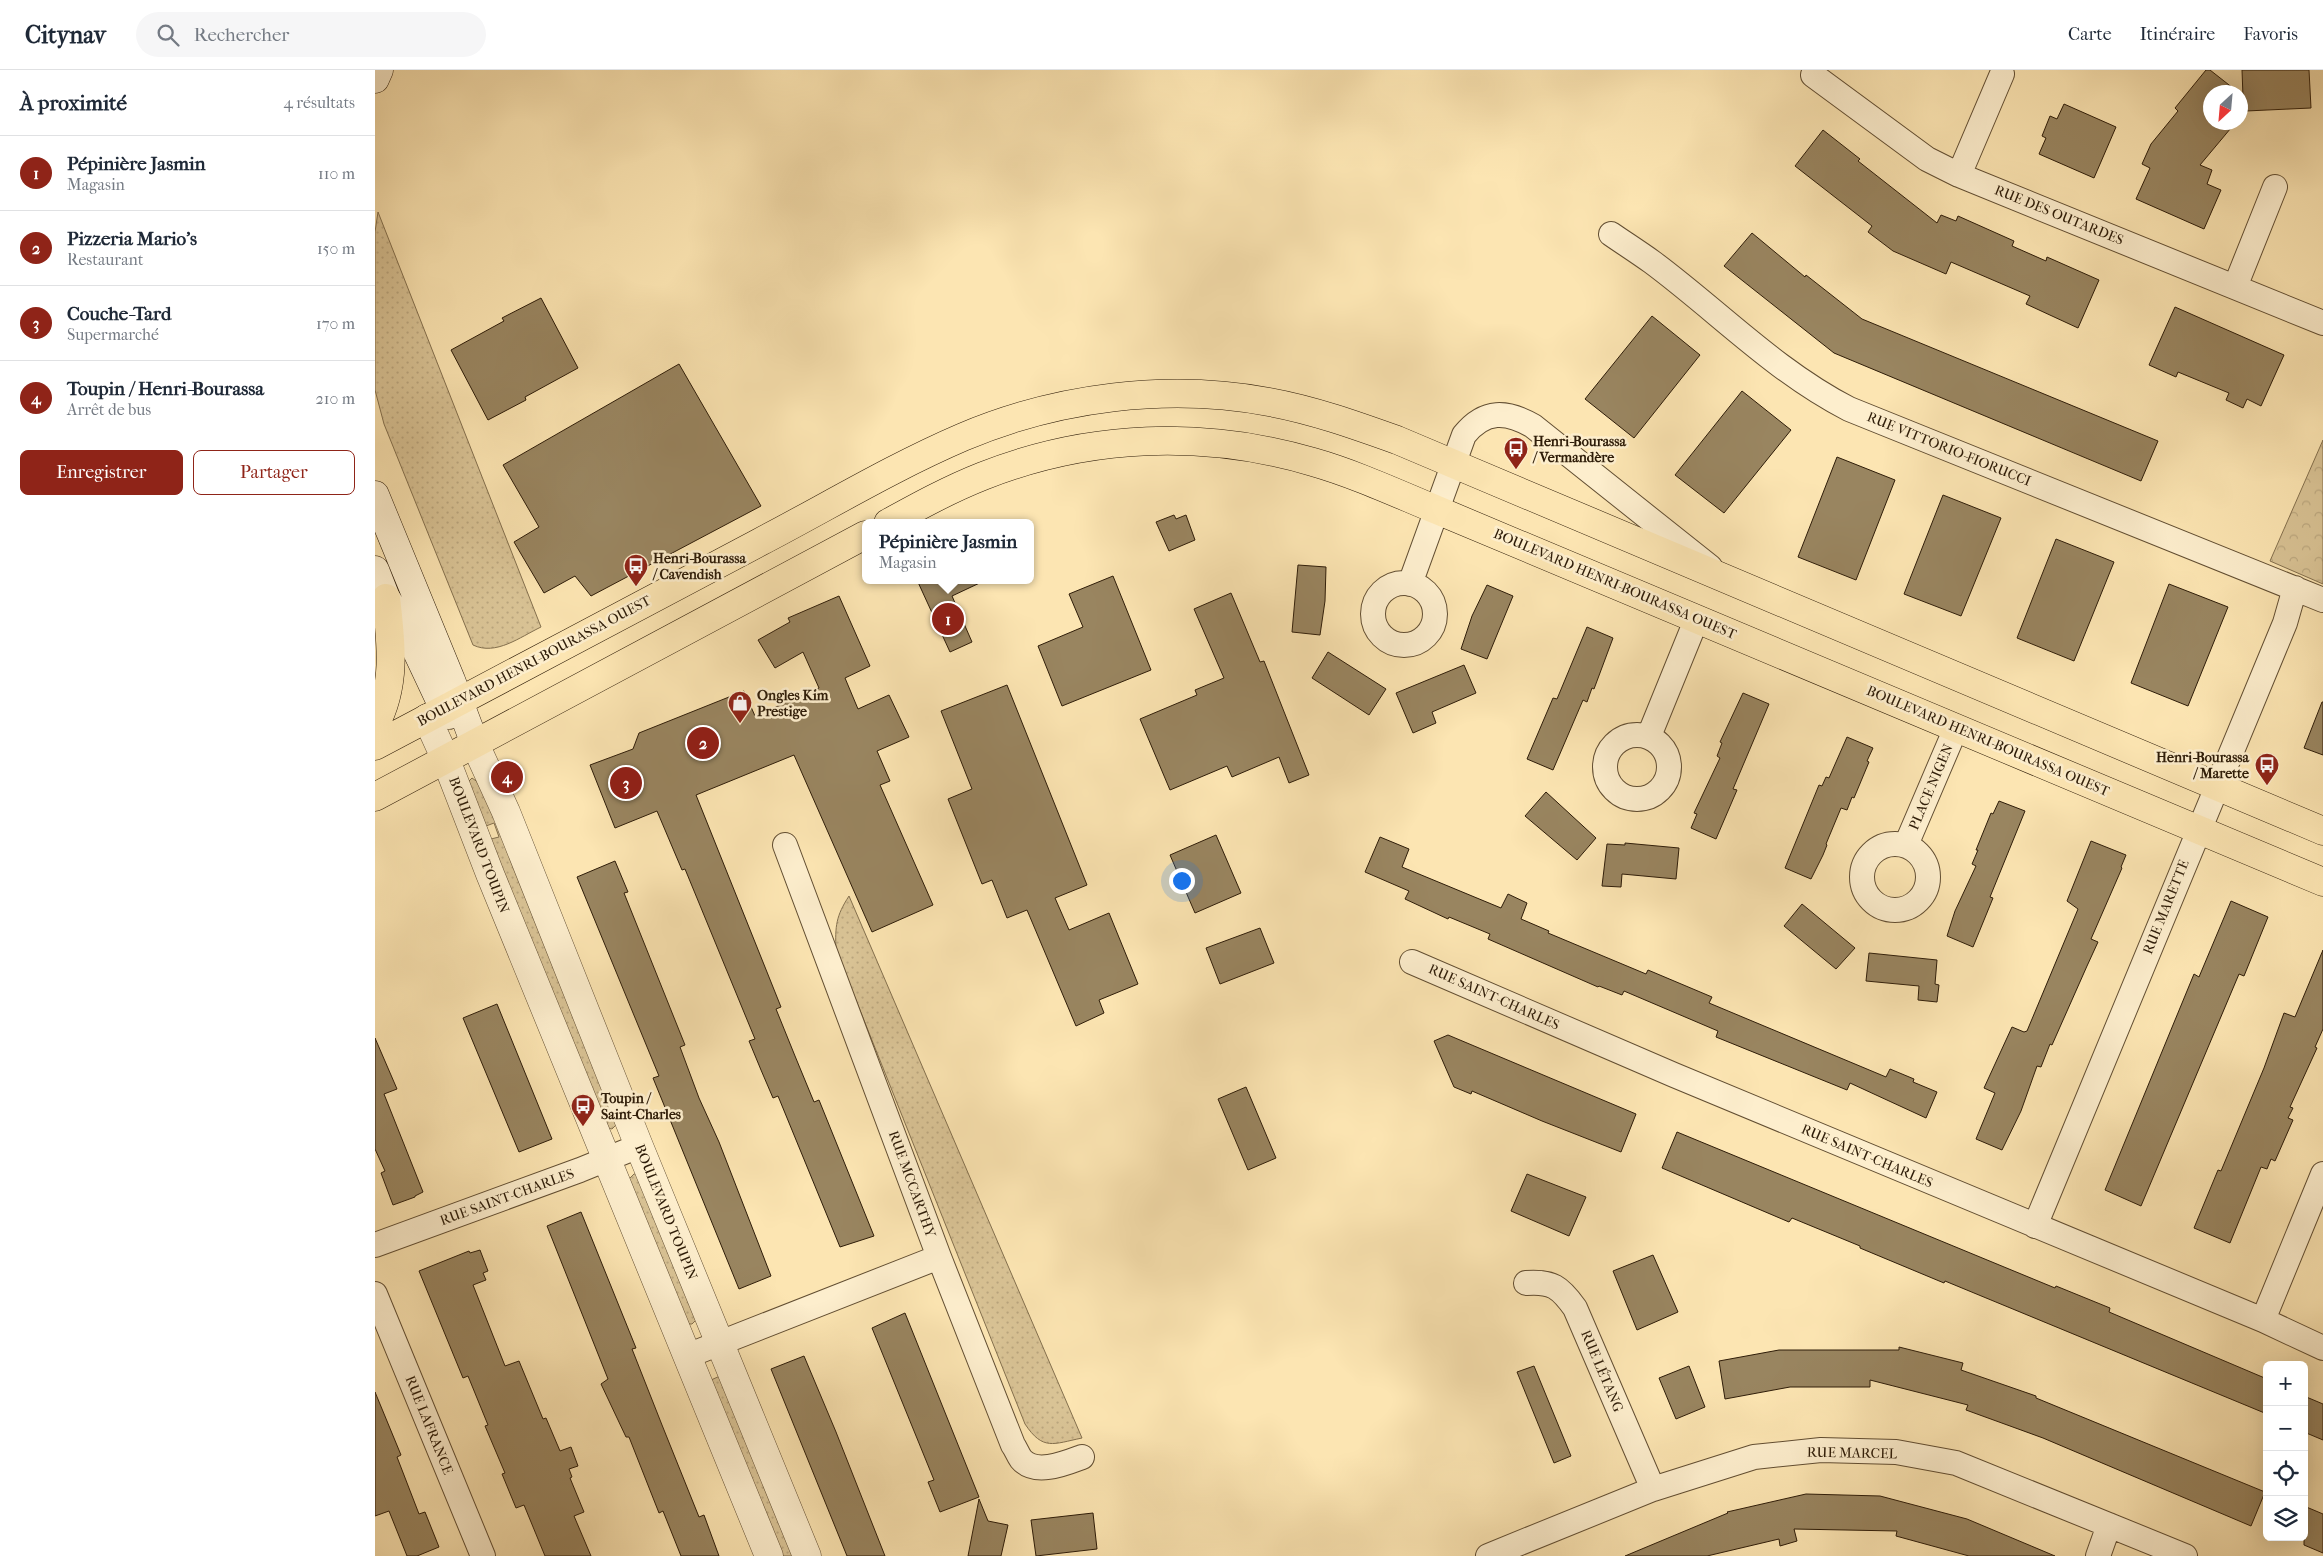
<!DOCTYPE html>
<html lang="fr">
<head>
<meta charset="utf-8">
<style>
	body { margin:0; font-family:"IM FELL French Canon",serif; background:#f6f6f7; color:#1f2937 }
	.controls { position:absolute; right:15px; bottom:15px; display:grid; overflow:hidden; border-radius:8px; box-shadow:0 5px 20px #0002 }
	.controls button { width:45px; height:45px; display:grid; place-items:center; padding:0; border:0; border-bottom:1px solid #e0e1e3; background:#fff; color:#1f2937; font:25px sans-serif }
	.compass { position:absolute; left:1828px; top:15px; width:45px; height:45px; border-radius:50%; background:#fff; box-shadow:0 5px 20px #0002; rotate:206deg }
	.you { position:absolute; left:806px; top:810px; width:18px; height:18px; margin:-12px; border:4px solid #fff; border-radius:50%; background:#1a73e8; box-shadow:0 0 0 8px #1a73e833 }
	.badge { display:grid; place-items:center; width:32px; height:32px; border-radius:50%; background:#8f2418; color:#fff; font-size:16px; font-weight:700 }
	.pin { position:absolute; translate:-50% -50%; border:2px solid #fff; box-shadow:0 1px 5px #0006 }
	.popup { position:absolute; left:487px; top:449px; width:172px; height:65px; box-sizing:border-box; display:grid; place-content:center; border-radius:8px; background:#fff; filter:drop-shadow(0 1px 4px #0005); font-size:16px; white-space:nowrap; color:#747a83 }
	.popup b { font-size:19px; color:#1f2937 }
	.popup::after { content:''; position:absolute; left:50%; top:100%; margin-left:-10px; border:10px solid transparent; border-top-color:#fff }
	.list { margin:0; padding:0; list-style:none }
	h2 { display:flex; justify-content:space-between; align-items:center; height:65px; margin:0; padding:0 20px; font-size:21px }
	h2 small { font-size:16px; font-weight:400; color:#747a83 }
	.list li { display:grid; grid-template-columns:32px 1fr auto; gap:15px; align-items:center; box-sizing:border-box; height:75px; padding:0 20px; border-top:1px solid #e0e1e3 }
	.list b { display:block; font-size:19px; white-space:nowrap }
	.list p { margin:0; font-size:16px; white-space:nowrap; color:#747a83 }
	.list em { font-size:16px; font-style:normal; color:#747a83 }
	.actions { display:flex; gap:10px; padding:15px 20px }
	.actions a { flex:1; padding:11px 0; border:1px solid #8f2418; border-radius:8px; text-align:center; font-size:18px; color:#8f2418 }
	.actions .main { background:#8f2418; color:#fff }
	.icon { flex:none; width:28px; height:28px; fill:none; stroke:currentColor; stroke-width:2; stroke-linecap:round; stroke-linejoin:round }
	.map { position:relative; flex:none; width:1948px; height:1486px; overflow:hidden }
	header { display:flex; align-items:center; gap:30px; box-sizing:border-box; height:70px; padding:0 25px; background:#fff; border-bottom:1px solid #e0e1e3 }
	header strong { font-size:24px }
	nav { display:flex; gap:28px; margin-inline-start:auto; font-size:18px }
	.search { width:350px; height:45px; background:#f6f6f7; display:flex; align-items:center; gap:12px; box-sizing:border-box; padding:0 18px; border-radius:28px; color:#747a83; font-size:19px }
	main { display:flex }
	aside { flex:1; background:#fff }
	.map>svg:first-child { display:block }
</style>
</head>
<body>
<header>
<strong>Citynav</strong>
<div class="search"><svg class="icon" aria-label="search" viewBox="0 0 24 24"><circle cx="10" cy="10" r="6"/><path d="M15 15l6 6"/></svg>Rechercher</div>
<nav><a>Carte</a><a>Itinéraire</a><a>Favoris</a></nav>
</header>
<main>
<aside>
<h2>À proximité<small>4 résultats</small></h2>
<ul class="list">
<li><span class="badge">1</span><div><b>Pépinière Jasmin</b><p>Magasin</p></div><em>110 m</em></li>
<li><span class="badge">2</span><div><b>Pizzeria Mario's</b><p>Restaurant</p></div><em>150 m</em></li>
<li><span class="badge">3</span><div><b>Couche-Tard</b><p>Supermarché</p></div><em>170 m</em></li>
<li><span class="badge">4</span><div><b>Toupin / Henri-Bourassa</b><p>Arrêt de bus</p></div><em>210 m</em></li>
</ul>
<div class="actions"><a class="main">Enregistrer</a><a>Partager</a></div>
</aside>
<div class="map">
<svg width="1948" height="1486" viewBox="0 0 1948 1486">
	<defs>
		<pattern id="grass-dots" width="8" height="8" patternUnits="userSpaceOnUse" patternTransform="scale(1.25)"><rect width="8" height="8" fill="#d9c395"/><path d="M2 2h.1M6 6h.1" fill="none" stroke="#bba77f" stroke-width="1.8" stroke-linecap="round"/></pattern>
		<pattern id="forest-crowns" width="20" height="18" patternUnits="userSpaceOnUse" patternTransform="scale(1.25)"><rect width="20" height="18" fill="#d9c395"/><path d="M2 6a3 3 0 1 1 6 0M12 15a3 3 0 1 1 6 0" fill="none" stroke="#bba77f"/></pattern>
	</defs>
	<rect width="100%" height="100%" fill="#fce5b2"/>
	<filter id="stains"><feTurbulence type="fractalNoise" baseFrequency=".004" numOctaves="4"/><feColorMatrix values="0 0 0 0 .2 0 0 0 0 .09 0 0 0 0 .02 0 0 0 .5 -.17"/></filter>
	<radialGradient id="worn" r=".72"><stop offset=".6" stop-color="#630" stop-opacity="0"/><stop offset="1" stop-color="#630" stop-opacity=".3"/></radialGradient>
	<path fill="url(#grass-dots)" stroke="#84704e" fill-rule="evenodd" d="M 3,142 L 166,557 C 145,567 121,586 98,575 L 9,354 L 0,320 L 0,162 Z
		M 97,708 L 104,713 L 116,737 L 243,1053 L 237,1059 L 229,1057 L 93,712 ZM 119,753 L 124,767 L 116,769 L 111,756 Z
		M 474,826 L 707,1368 C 678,1374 668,1381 650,1354 L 461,880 C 460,856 461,846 474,826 Z
		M 259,1104 L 263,1104 L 323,1248 L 317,1254 L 312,1254 L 252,1111 Z
		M 345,1306 L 423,1486 L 403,1486 L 336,1310 Z"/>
	<path fill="url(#forest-crowns)" stroke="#84704e" d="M 1948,370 L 1948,514 L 1895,491 Z"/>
	<path fill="#998560" stroke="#2e1c08" d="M 1831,0 L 1835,0 L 1863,22 L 1836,22 L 1836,52 L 1861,52 L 1825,95 L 1837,100 L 1832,114 L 1846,120 L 1829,159 L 1761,129 L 1775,98 L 1767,94 L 1776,74 L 1803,41 L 1800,38 Z
		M 1867,0 L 1934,0 L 1936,38 L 1871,41 L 1866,47 L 1866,25 L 1868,27 Z
		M 1689,34 L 1741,57 L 1719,108 L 1664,84 L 1671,68 L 1667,66 L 1675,46 L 1682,49 Z
		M 1448,60 L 1485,89 L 1483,91 L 1562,153 L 1566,145 L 1581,151 L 1583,146 L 1639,171 L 1637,176 L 1671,191 L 1672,187 L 1724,210 L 1703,258 L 1651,234 L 1655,226 L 1576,192 L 1571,204 L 1518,181 L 1493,162 L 1497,156 L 1420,96 Z
		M 1377,163 L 1430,207 L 1431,205 L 1487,249 L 1783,371 L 1766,411 L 1459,283 L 1349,196 Z
		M 166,228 L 203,298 L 150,327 L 151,330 L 113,350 L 76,280 L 129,251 L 127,248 Z
		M 1800,237 L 1909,285 L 1886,336 L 1872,329 L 1868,338 L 1851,330 L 1854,323 L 1803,302 L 1801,307 L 1774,295 Z
		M 1277,246 L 1325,285 L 1259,368 L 1210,329 Z
		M 304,294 L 386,436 L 216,526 L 200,506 L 169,523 L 139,472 L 164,457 L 128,395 Z
		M 1367,321 L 1416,360 L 1349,443 L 1300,405 Z
		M 1462,387 L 1520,410 L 1481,510 L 1423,487 Z
		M 1568,425 L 1626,448 L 1586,546 L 1529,524 Z
		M 799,445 L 801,449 L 811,445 L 820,470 L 794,481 L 781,452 Z
		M 1681,469 L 1739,492 L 1699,591 L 1642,568 Z
		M 923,495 L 951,497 L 950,531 L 945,565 L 917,562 Z
		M 738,506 L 776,600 L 687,636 L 663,576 L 708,557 L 694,524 Z
		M 542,510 L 611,510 L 577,526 L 597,572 L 575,582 Z
		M 1794,514 L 1853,537 L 1813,636 L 1756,613 Z
		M 1112,515 L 1138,526 L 1112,589 L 1086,579 L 1097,546 Z
		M 856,523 L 885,592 L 889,591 L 934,705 L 914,713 L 904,687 L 857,707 L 852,696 L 795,720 L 765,649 L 822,625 L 820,620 L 849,608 L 819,539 Z
		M 464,526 L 495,596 L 470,608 L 483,639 L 514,625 L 534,667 L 502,681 L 515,711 L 505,715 L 558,835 L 497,862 L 419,685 L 321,725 L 406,937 L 401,939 L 420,986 L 439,1032 L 444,1030 L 499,1166 L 465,1177 L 403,1026 L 398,1028 L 386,1000 L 374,971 L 380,969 L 310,799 L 307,800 L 282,741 L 240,758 L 215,695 L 258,679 L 264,663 L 369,621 L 380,646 L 444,618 L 428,582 L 400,598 L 383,570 L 415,552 L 413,548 Z
		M 1212,557 L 1238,568 L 1219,619 L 1217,618 L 1212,632 L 1208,630 L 1178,700 L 1152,689 L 1178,628 L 1182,629 Z
		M 953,582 L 1011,619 L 994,645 L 937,608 Z
		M 1089,595 L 1101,623 L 1057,642 L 1061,653 L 1038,663 L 1021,623 Z
		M 632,615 L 712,815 L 680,828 L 694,860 L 734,843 L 763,914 L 724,930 L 729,943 L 701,956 L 652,840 L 632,848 L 617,810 L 607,814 L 573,729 L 597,719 L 566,641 Z
		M 1368,623 L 1394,634 L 1358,719 L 1362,720 L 1341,769 L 1316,758 L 1322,744 L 1319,743 L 1345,688 L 1342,686 L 1347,673 L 1345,672 Z
		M 1947,632 L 1948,632 L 1948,685 L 1929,678 Z
		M 1472,667 L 1498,678 L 1492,691 L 1494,692 L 1479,728 L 1477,727 L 1472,740 L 1466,738 L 1451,774 L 1452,775 L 1448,785 L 1436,809 L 1410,798 L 1444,715 L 1447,716 L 1451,707 L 1454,708 Z
		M 1171,722 L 1221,768 L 1202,790 L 1150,746 Z
		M 1624,731 L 1650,741 L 1615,827 L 1618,828 L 1598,877 L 1572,866 L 1580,841 L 1601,796 L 1597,794 L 1603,780 L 1601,780 L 1616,743 L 1618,744 Z
		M 841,765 L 866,823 L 820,843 L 795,785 Z
		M 1005,767 L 1034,779 L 1027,797 L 1126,838 L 1133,824 L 1152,833 L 1146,849 L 1174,861 L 1173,863 L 1271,904 L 1273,900 L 1337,927 L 1334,933 L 1511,1007 L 1515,999 L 1539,1009 L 1538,1012 L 1562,1022 L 1551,1048 L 1475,1013 L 1472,1020 L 1341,967 L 1343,961 L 1249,921 L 1247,925 L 1224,916 L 1223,917 L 1113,869 L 1115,864 L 1074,847 L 1073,849 L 1030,829 L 1034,821 L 990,802 Z
		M 1716,771 L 1751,785 L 1746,797 L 1747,798 L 1716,869 L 1723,872 L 1712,896 L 1677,975 L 1675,974 L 1666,997 L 1662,996 L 1646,1041 L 1627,1080 L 1601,1069 L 1620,1023 L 1609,1018 L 1637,957 L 1649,962 L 1652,961 L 1703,839 L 1692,831 Z
		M 1250,773 L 1304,778 L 1301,809 L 1247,804 L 1246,817 L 1227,816 L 1232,774 L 1250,775 Z
		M 240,791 L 253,822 L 249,823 L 310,975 L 305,977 L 324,1028 L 344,1072 L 396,1206 L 364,1219 L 278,1008 L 284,1006 L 202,807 Z
		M 1856,831 L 1893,847 L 1869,906 L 1864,904 L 1766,1136 L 1730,1120 L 1819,904 L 1824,907 Z
		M 1427,834 L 1480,878 L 1461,899 L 1409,856 Z
		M 885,858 L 899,893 L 845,914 L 831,878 Z
		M 1948,880 L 1948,959 L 1940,977 L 1942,978 L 1915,1037 L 1918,1038 L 1913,1048 L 1918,1050 L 1900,1091 L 1896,1089 L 1892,1099 L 1886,1097 L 1855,1173 L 1819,1158 L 1843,1100 L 1846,1101 L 1889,998 L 1909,943 L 1920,947 Z
		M 1494,883 L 1562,890 L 1560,914 L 1564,915 L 1562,932 L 1543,930 L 1544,916 L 1491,911 Z
		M 122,934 L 177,1069 L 144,1082 L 88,948 Z
		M 1073,965 L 1261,1044 L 1246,1082 L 1167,1051 L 1097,1021 L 1096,1024 L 1079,1017 L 1059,971 Z
		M 0,968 L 22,1019 L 9,1024 L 48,1122 L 40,1126 L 40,1127 L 18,1135 L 6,1103 L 10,1101 L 0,1079 Z
		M 871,1017 L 901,1088 L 873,1100 L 843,1029 Z
		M 1302,1062 L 1680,1218 L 1681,1216 L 1735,1238 L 1734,1242 L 1892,1309 L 1892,1344 L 1570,1211 L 1569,1213 L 1485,1178 L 1485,1176 L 1417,1148 L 1414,1152 L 1287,1098 Z
		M 1152,1104 L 1211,1127 L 1194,1166 L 1136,1141 Z
		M 206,1142 L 261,1278 L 257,1279 L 287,1355 L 324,1447 L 329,1445 L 344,1486 L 306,1486 L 288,1441 L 284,1443 L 254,1367 L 251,1367 L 226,1314 L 233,1309 L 172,1156 Z
		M 105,1180 L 113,1201 L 108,1203 L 111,1210 L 98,1215 L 130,1296 L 144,1291 L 168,1349 L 171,1348 L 185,1381 L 196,1377 L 203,1396 L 194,1399 L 197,1407 L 195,1408 L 209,1442 L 199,1446 L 216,1486 L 170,1486 L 149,1435 L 141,1438 L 127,1404 L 130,1403 L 110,1356 L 113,1355 L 93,1306 L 88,1308 L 44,1201 L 94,1181 L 95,1183 Z
		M 1278,1185 L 1303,1242 L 1262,1260 L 1238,1201 Z
		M 530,1243 L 604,1427 L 565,1442 L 553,1412 L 559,1410 L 497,1258 Z
		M 1524,1277 L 1588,1293 L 1586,1300 L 1661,1326 L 1661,1328 L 1890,1422 L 1876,1456 L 1668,1368 L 1591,1340 L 1593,1335 L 1495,1310 L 1495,1317 L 1415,1317 L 1350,1329 L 1344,1291 L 1404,1280 L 1524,1280 Z
		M 429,1286 L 461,1362 L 510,1486 L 472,1486 L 420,1358 L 396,1299 Z
		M 1159,1296 L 1196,1386 L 1179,1393 L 1142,1302 Z
		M 1314,1296 L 1330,1337 L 1301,1349 L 1284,1308 Z
		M 0,1322 L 26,1385 L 22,1387 L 44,1444 L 50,1442 L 64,1477 L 42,1486 L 32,1486 L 14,1441 L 0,1446 Z
		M 1929,1326 L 1948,1334 L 1948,1370 L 1929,1362 Z
		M 1431,1424 L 1505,1426 L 1592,1449 L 1680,1486 L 1594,1486 L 1521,1466 L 1522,1461 L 1419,1459 L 1422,1471 L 1405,1476 L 1404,1469 L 1332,1486 L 1250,1486 L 1353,1443 L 1352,1442 Z
		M 604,1429 L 613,1451 L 633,1455 L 626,1486 L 593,1486 Z
		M 1929,1436 L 1948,1444 L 1948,1483 L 1929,1475 Z
		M 718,1443 L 722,1479 L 661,1486 L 656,1450 Z"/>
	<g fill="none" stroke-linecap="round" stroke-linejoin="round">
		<defs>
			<path id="minor" d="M 1438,5 L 1552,89 L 1584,105 L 1948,253
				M 1584,105 L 1627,4
				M 1236,164 C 1249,173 1263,182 1277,192 C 1343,241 1400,301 1474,339 L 1948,530
				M 1860,217 L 1900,117
				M998 544a31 31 0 1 1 62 0a31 31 0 1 1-62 0Z
				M 1035,514 L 1089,365 C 1110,339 1132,341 1158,356 L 1335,497
				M1230 697a32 32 0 1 1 64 0a32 32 0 1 1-64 0Z
				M 1274,666 L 1322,548
				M1487 807a33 33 0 1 1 66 0a33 33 0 1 1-66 0Z
				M 410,775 L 564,1187 L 638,1375 C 641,1379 643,1385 646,1389 C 660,1406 691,1393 707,1387
				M 1531,775 L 1581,658
				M 1037,892 L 1299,1005 L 1888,1250 L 1948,1278
				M 1660,1156 L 1910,553 L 1920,518
				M 0,1175 L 205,1100 L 264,1076
				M 1151,1213 C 1177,1211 1185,1217 1200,1238 L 1278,1419
				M 0,1224 L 108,1486
				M 1888,1250 L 1948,1104
				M 312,1286 L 564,1187
				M 1113,1486 L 1278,1419 L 1379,1387 L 1446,1380 L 1521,1382 L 1581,1393 L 1810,1486
				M 1723,1486 L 1734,1455"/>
			<path id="tertiary" d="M 52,648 L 71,690 L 115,804 L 394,1486
				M 100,674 L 131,742 L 264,1076 L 432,1486"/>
			<path id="secondary" d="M 0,9 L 4,0
				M 0,425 L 76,610 L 100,674
				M 0,500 L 11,528 L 37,571 L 69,639 L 74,645"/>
			<path id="primary" d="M 513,453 C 544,436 575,419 608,406 C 714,364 829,360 938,392 C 980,404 1021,423 1062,440 L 1948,812
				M 0,655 C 22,614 16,572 11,528
				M 0,676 C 129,609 256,539 385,472 C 452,437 518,397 588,367 C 682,327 793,313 894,332 C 938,340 980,355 1022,370 L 1948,761
				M 0,727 L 490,465"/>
		</defs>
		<use href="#minor" stroke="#624e32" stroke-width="26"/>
		<use href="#tertiary" stroke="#624e32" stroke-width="29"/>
		<use href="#secondary" stroke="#2e1c08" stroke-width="29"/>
		<use href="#primary" stroke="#2e1c08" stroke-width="29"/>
		<use href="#minor" stroke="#fdeecd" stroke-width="24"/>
		<use href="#tertiary" stroke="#fdeecd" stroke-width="28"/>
		<use href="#secondary" stroke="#fdeecd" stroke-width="28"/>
		<use href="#primary" stroke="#fce5b2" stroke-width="28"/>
	</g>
	<defs>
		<symbol id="bus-pin" viewBox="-11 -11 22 30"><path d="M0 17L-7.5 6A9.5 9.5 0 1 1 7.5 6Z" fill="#8f2418" stroke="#fdeecd"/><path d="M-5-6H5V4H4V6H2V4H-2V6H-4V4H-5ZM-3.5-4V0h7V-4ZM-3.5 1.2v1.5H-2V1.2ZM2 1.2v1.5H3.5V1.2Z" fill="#fff"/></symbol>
		<symbol id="shop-pin" viewBox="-11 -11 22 30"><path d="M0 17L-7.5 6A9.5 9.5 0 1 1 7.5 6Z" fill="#8f2418" stroke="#fdeecd"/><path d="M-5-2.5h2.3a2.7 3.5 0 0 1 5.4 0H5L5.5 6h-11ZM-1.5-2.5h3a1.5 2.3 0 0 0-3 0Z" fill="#fff"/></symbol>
	</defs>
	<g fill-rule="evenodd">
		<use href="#bus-pin" x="1127" y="365" width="28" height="38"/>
		<use href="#bus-pin" x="247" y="482" width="28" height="38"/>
		<use href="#shop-pin" x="351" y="619" width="28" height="38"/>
		<use href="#bus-pin" x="1878" y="681" width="28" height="38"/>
		<use href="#bus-pin" x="194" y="1022" width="28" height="38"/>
	</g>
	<g text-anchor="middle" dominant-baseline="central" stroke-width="5" stroke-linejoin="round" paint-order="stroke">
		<g font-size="14" fill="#2e1c08" stroke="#fdeecd">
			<text transform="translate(1684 145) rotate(22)">RUE DES OUTARDES</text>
			<text transform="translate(1574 379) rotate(22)">RUE VITTORIO-FIORUCCI</text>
			<text transform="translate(1240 514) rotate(23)">BOULEVARD HENRI-BOURASSA OUEST</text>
			<text transform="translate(159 591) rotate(-28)">BOULEVARD HENRI-BOURASSA OUEST</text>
			<text transform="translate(1613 671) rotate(23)">BOULEVARD HENRI-BOURASSA OUEST</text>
			<text transform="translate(1556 717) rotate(-67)">PLACE NIGEN</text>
			<text transform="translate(104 775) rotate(69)">BOULEVARD TOUPIN</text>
			<text transform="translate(1791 837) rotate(-68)">RUE MARETTE</text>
			<text transform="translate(1119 927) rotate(24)">RUE SAINT-CHARLES</text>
			<text transform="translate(1492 1086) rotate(23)">RUE SAINT-CHARLES</text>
			<text transform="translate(537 1114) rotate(70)">RUE MCCARTHY</text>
			<text transform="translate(132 1127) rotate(-20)">RUE SAINT-CHARLES</text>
			<text transform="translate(291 1142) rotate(68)">BOULEVARD TOUPIN</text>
			<text transform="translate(1227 1301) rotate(67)">RUE LÉTANG</text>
			<text transform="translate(54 1355) rotate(68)">RUE LAFRANCE</text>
			<text transform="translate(1477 1383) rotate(1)">RUE MARCEL</text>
		</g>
		<g font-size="14" font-weight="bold" fill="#2e1c08" stroke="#fdeecd" text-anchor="start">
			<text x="1158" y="371">Henri-Bourassa<tspan x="1158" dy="16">/ Vermandère</tspan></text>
			<text x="278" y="488">Henri-Bourassa<tspan x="278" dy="16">/ Cavendish</tspan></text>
			<text x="382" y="625">Ongles Kim<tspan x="382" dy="16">Prestige</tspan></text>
			<text x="1874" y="687" text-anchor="end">Henri-Bourassa<tspan x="1874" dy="16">/ Marette</tspan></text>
			<text x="226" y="1028">Toupin /<tspan x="226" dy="16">Saint-Charles</tspan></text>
		</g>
	</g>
	<rect width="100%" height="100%" filter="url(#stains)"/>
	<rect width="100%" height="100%" fill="url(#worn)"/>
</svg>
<div class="controls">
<button>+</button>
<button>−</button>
<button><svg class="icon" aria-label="locate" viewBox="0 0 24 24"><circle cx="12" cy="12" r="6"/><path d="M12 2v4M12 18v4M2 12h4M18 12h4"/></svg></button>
<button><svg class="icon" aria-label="layers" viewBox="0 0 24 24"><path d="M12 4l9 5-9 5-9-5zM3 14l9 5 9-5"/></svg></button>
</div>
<svg class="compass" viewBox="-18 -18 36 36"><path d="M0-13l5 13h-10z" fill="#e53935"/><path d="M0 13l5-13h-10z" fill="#747a83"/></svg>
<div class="you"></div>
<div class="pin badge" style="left:573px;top:549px">1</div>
<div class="popup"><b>Pépinière Jasmin</b>Magasin</div>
<div class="pin badge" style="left:328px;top:673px">2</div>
<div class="pin badge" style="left:251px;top:713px">3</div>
<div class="pin badge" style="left:132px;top:707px">4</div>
</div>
</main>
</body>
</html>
